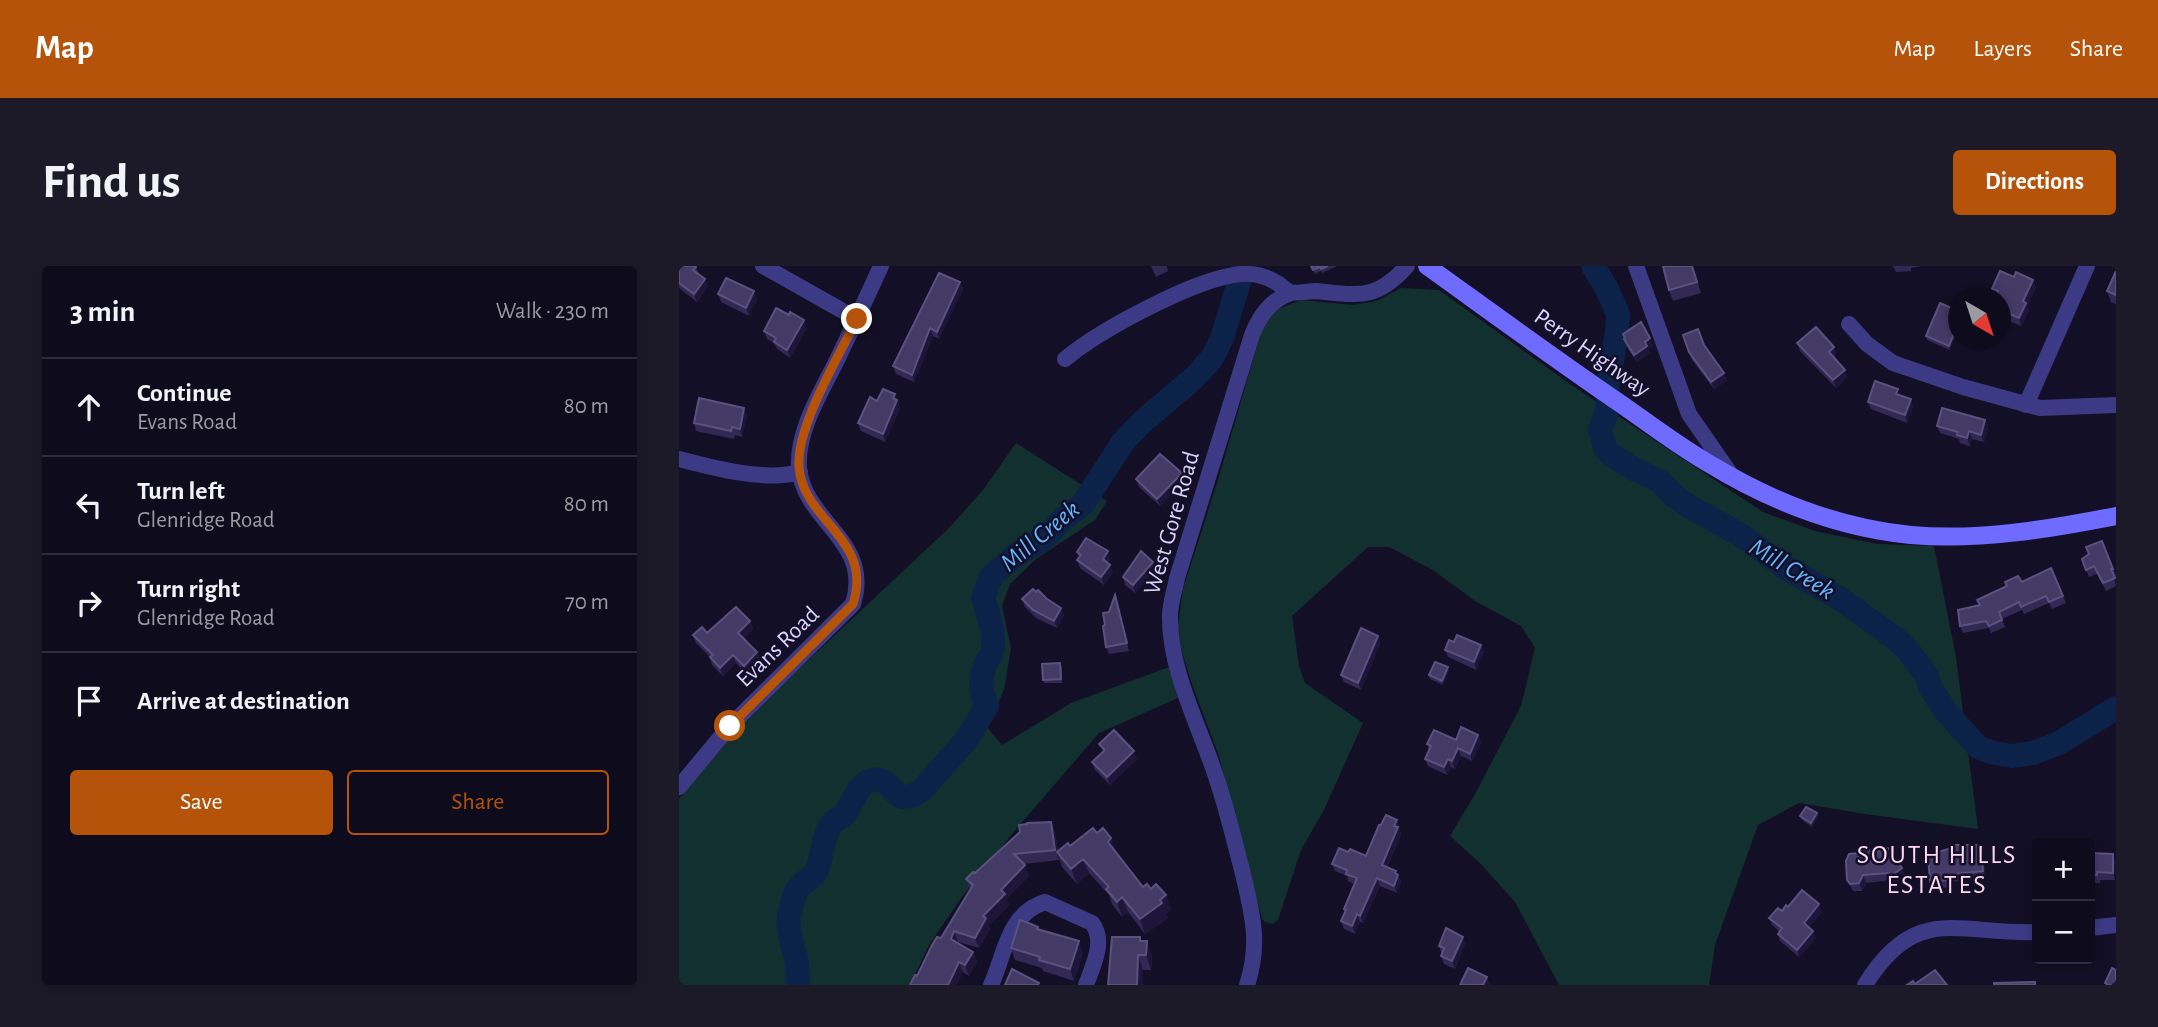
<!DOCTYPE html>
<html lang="en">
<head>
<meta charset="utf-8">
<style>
	body { margin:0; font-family:"Alegreya Sans",sans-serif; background:#1c1929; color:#f1f3f6 }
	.controls { position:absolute; right:21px; bottom:21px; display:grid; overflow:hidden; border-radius:7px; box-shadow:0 4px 10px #0003 }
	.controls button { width:63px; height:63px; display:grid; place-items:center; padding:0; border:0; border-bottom:2px solid #2e2b3b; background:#0e0b1c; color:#f1f3f6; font:35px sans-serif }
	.compass { position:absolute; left:1269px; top:21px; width:63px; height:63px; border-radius:50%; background:#0e0b1c; box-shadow:0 4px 10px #0003; rotate:141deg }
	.stop { position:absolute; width:21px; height:21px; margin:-16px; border:5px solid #b45309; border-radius:50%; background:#fff }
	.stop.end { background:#b45309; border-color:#fff; box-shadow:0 2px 7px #0008 }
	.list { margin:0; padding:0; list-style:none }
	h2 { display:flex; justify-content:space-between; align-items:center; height:91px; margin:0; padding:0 28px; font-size:30px }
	h2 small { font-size:23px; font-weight:400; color:#9b9ba3 }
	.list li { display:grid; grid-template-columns:46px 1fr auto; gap:21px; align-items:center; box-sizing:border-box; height:98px; padding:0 28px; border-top:2px solid #2e2b3b }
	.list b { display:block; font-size:26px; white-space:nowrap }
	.list p { margin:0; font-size:23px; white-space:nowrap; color:#9b9ba3 }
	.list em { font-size:23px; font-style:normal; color:#9b9ba3 }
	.actions { display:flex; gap:14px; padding:21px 28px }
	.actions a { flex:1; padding:16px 0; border:2px solid #b45309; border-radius:7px; text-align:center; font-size:24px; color:#b45309 }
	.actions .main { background:#b45309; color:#fff }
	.icon { flex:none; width:38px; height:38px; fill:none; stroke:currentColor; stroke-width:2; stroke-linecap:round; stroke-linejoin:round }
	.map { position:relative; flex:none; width:1437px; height:719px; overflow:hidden; border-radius:7px }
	header { display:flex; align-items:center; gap:42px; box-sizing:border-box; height:98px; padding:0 35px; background:#b45309; color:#fff }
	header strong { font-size:33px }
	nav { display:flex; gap:38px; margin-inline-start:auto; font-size:24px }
	.intro { display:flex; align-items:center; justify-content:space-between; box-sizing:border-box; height:168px; padding:0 42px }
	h1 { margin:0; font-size:49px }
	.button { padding:18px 32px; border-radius:7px; background:#b45309; color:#fff; font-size:24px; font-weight:700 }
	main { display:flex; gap:42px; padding:0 42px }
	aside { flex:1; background:#0e0b1c; border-radius:7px; box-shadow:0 4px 10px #0003 }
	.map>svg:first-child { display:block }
</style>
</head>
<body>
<header>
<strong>Map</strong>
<nav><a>Map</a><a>Layers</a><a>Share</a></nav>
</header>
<div class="intro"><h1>Find us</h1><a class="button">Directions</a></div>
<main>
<aside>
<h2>3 min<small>Walk · 230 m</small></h2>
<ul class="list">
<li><svg class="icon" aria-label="ahead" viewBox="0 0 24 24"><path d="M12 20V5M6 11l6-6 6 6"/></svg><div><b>Continue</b><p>Evans Road</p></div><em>80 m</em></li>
<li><svg class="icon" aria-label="left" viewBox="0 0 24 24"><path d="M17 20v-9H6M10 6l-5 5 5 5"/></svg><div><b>Turn left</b><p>Glenridge Road</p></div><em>80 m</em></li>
<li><svg class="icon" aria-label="right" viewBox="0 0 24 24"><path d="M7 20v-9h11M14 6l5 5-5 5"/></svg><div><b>Turn right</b><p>Glenridge Road</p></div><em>70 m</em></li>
<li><svg class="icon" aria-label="arrive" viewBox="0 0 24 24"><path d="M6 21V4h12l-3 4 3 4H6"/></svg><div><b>Arrive at destination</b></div></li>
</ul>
<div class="actions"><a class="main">Save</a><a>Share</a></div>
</aside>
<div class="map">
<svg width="1437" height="719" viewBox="0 0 1437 719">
	<rect width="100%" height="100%" fill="#130f26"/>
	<path fill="#12302f" d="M 722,22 L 760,24 L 891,118 L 1084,246 L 1136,265 L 1198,278 L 1255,280 L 1277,391 L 1299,563 L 1186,548 L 1120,537 L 1079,559 L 1036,679 L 1030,719 L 880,719 L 836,636 L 802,598 L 771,570 L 796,528 L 842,440 L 856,382 L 842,360 L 796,335 L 754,304 L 710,281 L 689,281 L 613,350 L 620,400 L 626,417 L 684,457 L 645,544 L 622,584 L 599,654 L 594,658 L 586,656 L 583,653 L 539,487 L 514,421 L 502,382 L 499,360 L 504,323 L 539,214 L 583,63 L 594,45 L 622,34 L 674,39 L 698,35 Z
		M 337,177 L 428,235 L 416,254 L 357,293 L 331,318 L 323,340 L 332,382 L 325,424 L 308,461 L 323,479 L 392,437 L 490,401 L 499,432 L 420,467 L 333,568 L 283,631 L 250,679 L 231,719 L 0,719 L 0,533 L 56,467 L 107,415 L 271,261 L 304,224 Z"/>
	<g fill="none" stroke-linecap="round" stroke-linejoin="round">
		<path stroke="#0c2248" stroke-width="24" d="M 914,0 L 928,23 L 939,48 L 938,66 L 929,117 L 928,145 L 921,163 L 926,182 L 932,189 L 955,203 L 982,216 L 995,230 L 1011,241 L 1060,268 L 1107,302 L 1160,332 L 1216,372 L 1228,383 L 1248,410 L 1250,419 L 1267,446 L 1299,481 L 1311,486 L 1333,490 L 1354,487 L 1380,477 L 1437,442
			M 119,719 C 119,710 119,701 117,692 C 113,677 107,660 111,645 C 113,637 116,625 121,620 C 126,614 132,614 137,606 C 144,592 143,573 151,560 C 155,553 162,553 167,547 C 173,537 180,516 193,514 C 217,509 212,546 243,524 L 288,473 L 308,440 C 301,426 300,412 307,397 C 307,396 313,388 313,387 C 317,373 309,345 304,332 L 312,311 L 336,289 L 364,273 L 384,253 L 404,238 L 444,176 L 463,156 L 515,112 L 533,92 L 543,72 L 565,0"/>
		<path stroke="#3d3a85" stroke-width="16" d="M 84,0 L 178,53
			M 957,0 L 1010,148 L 1053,210
			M 1170,58 L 1188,78 L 1214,97 L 1284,121 L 1361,142 L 1437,139
			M 386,93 C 421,64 517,12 562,8 C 574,7 587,10 598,17 C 602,19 606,24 611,26 C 617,28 629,25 637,25 C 679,29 697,35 728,0
			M 1347,139 L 1408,0
			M 0,193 C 34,202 87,216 121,206
			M 0,521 L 51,460 L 174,338 C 194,274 124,256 120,201 C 118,163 143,125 159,92 C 174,61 188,31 202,0
			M 1411,662 L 1437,659
			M 312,719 C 326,689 328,648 366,636 L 413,657 C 427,675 414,699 407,719
			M 568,719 C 582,676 573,647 563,604 C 554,570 546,535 534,502 C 517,453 490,401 491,349 C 491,337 496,324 498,312 L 573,69 C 581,49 592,34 612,27
			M 1186,719 C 1237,636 1280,669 1358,666"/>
		<path stroke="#6f6bff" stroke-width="18" d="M 748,0 C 812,46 876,93 942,138 C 972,159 1002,182 1034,200 C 1094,236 1162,262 1232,269 C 1300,275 1371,263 1437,250"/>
	</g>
	<path fill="#312854" d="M 0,0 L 17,1 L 20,8 L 29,20 L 18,36 L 0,22 Z
		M 472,0 L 488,0 L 489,5 L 477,11 Z
		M 632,0 L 658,0 L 643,7 L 642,5 L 636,8 Z
		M 1014,0 L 1022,27 L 994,35 L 990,24 Z
		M 1214,0 L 1242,0 L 1232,2 L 1232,5 L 1217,6 Z
		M 1437,5 L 1437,38 L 1432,36 L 1428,25 Z
		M 1335,11 L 1354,14 L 1357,21 L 1348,40 L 1350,44 L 1342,60 L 1321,51 L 1321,32 L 1316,30 L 1313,23 Z
		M 281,16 L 284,23 L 260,73 L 254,70 L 235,116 L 217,108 L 214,100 Z
		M 39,28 L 78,33 L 70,50 L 42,36 Z
		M 1261,37 L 1271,84 L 1248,74 L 1247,70 Z
		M 128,62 L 111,92 L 98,83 L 95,77 L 88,73 L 85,65 Z
		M 944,68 L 971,72 L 974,80 L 969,83 L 971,87 L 958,96 L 947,80 Z
		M 1004,69 L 1025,79 L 1048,114 L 1035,123 L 1013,94 Z
		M 1118,77 L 1155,81 L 1157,89 L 1155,91 L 1168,111 L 1157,122 L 1121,85 Z
		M 216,128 L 221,142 L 206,176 L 182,165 L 179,157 L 198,135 Z
		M 1221,129 L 1234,140 L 1228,157 L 1192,143 L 1189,136 Z
		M 65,142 L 68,149 L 63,171 L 56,169 L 55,173 L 17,165 L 15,157 Z
		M 1258,160 L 1309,161 L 1305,176 L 1293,173 L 1291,180 L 1281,177 L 1280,173 L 1261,167 Z
		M 503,207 L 505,215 L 481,240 L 460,221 L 457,213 Z
		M 1423,275 L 1437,310 L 1435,311 L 1437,320 L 1427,325 L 1418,308 L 1410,311 L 1403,293 L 1410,288 Z
		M 398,286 L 431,293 L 429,297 L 434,306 L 425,319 L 401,302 L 398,294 L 400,292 Z
		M 474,296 L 476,303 L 456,327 L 446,319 L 444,311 Z
		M 1343,316 L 1384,330 L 1387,337 L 1373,343 L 1370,337 L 1345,348 L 1343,344 L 1323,353 L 1326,361 L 1312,367 L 1310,362 L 1284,367 L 1281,360 Z
		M 357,326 L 382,342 L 385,350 L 378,362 L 357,352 L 346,341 L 343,333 Z
		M 439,337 L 450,385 L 430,388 L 427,381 L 426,359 Z
		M 71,355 L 74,363 L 64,373 L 78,386 L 81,394 L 68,408 L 57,397 L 44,410 L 33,399 L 31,391 L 17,377 L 14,369 Z
		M 699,370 L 701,378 L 682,424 L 665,416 L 662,409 Z
		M 766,384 L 805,386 L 797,404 L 769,391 Z
		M 381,397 L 383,401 L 383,417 L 365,417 L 364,414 Z
		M 770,405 L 764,419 L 751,413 L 750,409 Z
		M 799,469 L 802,477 L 793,495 L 782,490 L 776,503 L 772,501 L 768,509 L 749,500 L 746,493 L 750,484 L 748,478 Z
		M 420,478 L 458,493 L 431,519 L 416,504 L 413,496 L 424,486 Z
		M 1138,547 L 1139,551 L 1133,561 L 1123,554 L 1121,550 Z
		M 372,556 L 376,567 L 379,586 L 391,580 L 438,587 L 464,621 L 487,629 L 492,644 L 487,648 L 489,652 L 466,668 L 449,646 L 443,651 L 433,638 L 430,629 L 410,607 L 398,618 L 383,601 L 379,589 L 380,594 L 345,598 L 350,610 L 327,633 L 330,639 L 310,659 L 311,663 L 300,682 L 279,676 L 279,677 L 294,686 L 298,696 L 290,710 L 284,706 L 262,672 L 291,624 L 287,613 Z
		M 721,561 L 720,563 L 722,569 L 708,601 L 717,605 L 718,608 L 719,609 L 722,616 L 718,627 L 701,620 L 684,657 L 681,656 L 676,668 L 665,663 L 662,655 L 666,647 L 665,643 L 675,618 L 669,615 L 668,610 L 656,605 L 653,598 L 669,586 L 687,590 Z
		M 1305,586 L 1306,612 L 1271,616 L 1271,621 L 1254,623 L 1251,616 Z
		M 1411,587 L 1434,588 L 1436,614 L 1421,614 L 1421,617 L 1411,617 Z
		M 1194,589 L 1223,602 L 1226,610 L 1215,617 L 1213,614 L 1187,617 L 1183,625 L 1174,625 L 1168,614 Z
		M 1103,645 L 1143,646 L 1130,661 L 1137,672 L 1120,691 L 1101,675 L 1099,668 L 1100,665 L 1093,659 L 1090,652 Z
		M 359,661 L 360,663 L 404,687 L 395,715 L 364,705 L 363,702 L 336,694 L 332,682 Z
		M 784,671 L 786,678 L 776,703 L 765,698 L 762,690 L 763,688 L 760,680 Z
		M 462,675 L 473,690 L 472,704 L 464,704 L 464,719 L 429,719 Z"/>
	<path fill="#1d163a" d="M 26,13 L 29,20 L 18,36 L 15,28 Z
		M 1354,14 L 1357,21 L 1348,40 L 1350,44 L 1342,60 L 1340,52 L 1344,35 Z
		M 281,16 L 284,23 L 260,73 L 258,66 Z
		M 75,25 L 78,33 L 70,50 L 67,42 Z
		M 125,54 L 128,62 L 111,92 L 108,84 Z
		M 1279,58 L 1279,65 L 1271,84 L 1270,80 Z
		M 251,62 L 254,70 L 235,116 L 233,109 Z
		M 971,72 L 974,80 L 969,83 L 971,87 L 958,96 L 955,89 L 966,76 Z
		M 1155,81 L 1157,89 L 1152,93 L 1150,86 Z
		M 1166,104 L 1168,111 L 1157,122 L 1154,114 Z
		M 1045,107 L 1048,114 L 1035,123 L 1032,116 Z
		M 216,128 L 221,142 L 206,176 L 204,168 Z
		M 1232,133 L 1234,140 L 1228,157 L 1226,149 Z
		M 65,142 L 68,149 L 63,171 L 61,163 Z
		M 1306,154 L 1309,161 L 1305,176 L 1302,169 Z
		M 1290,165 L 1293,173 L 1291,180 L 1288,172 Z
		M 503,207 L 505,215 L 481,240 L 478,233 Z
		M 429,285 L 431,293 L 426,300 L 424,293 Z
		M 474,296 L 476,303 L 456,327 L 454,319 Z
		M 431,299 L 434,306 L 425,319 L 422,311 Z
		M 436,329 L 439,337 L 450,385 Z
		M 382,342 L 385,350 L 378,362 L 375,355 Z
		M 71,355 L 74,363 L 62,375 L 59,367 Z
		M 699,370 L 701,378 L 682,424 L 679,417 Z
		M 802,379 L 805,386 L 797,404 L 795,396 Z
		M 78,386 L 81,394 L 68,408 L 65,400 Z
		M 54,389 L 57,397 L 44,410 L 41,402 Z
		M 769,401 L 770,405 L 764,419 L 763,415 Z
		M 799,469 L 802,477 L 793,495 L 791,488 Z
		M 779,482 L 782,490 L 776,503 L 773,495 Z
		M 455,485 L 458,493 L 431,519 L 428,511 Z
		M 769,493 L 772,501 L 768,509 L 765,501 Z
		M 1138,547 L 1139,551 L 1133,561 L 1132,557 Z
		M 718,554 L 722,569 L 705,606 L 703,599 Z
		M 372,556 L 376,567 L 380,594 L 376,584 Z
		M 432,572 L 438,587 L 429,576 Z
		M 1302,579 L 1305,586 L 1306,612 L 1304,605 Z
		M 1434,588 L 1437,595 L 1436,614 L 1434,607 Z
		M 404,593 L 410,607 L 398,618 L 392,603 Z
		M 346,599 L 350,610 L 327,633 L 330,639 L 310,659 L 311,663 L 300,682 L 296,672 L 304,650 L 322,624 Z
		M 1223,602 L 1226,610 L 1215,617 L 1212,610 Z
		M 717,605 L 719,611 L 719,609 L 722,616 L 718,627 L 715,620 Z
		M 1184,609 L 1187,617 L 1183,625 L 1180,617 Z
		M 698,612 L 701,620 L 684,657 L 681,650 Z
		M 487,629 L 492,644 L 487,648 L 489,652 L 466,668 L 461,653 Z
		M 443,631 L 449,646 L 443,651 L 438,636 Z
		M 1140,638 L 1143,646 L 1127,664 L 1125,657 Z
		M 678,648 L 681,656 L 676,668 L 673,660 Z
		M 275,665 L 279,676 L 276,684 L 272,673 Z
		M 1134,665 L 1137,672 L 1120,691 L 1118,684 Z
		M 784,671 L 786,678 L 776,703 L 773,695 Z
		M 400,675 L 404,687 L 395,715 L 391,703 Z
		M 468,675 L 473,690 L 472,704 L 467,689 Z
		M 294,686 L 298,696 L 290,710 L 286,699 Z
		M 459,689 L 464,704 L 464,719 L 458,719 Z
		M 280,696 L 284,706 L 278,719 L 269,719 Z
		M 808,711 L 811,719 L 804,719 Z"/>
	<path fill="#433a66" stroke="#5a527e" stroke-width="2" d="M 0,0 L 16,0 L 17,1 L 14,4 L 26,13 L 15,28 L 0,17 Z
		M 632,0 L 649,0 L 642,3 L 641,1 L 634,4 Z
		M 984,0 L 1013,0 L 1018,16 L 990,24 Z
		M 1321,5 L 1335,11 L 1337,6 L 1354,14 L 1344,35 L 1347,37 L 1340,52 L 1321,44 L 1321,32 L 1317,32 L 1319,25 L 1313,23 Z
		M 1437,5 L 1437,29 L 1428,25 Z
		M 260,7 L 281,16 L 258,66 L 251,62 L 233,109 L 214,100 Z
		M 47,12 L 75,25 L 67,42 L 39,28 Z
		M 1261,37 L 1279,45 L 1279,58 L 1270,80 L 1247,70 Z
		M 97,42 L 110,49 L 111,46 L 125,54 L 108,84 L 95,76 L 97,72 L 85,65 Z
		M 962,56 L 971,72 L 966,76 L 968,80 L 955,89 L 945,73 L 946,72 L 944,68 Z
		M 1137,61 L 1155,81 L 1150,86 L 1166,104 L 1154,114 L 1118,77 Z
		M 1019,63 L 1025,79 L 1045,107 L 1032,116 L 1010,86 L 1004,69 Z
		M 1196,115 L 1219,123 L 1217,128 L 1232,133 L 1226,149 L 1189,136 Z
		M 204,123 L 216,128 L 214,132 L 218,134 L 204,168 L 179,157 L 191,131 L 198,135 Z
		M 20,132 L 65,142 L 61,163 L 53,161 L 52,165 L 15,157 Z
		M 1263,142 L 1306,154 L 1302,169 L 1290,165 L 1288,172 L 1278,169 L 1279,166 L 1258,160 Z
		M 481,188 L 503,207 L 478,233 L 457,213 Z
		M 407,272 L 429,285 L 424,293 L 431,299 L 422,311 L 398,294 L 402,289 L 398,286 Z
		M 1423,275 L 1434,303 L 1432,303 L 1436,312 L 1424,317 L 1415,300 L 1407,304 L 1403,293 L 1410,288 L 1407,281 Z
		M 462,285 L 474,296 L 454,319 L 444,311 Z
		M 1372,302 L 1384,330 L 1370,336 L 1367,330 L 1342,341 L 1340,336 L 1320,346 L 1323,354 L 1310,360 L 1307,355 L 1281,360 L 1279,344 L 1301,339 L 1298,334 L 1328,320 L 1326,316 L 1339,310 L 1343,316 Z
		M 354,323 L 357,326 L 359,324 L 368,333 L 382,342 L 375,355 L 354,344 L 343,333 Z
		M 436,329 L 448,377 L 427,381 L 424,360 L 426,359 L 424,347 L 430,346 Z
		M 57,341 L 71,355 L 59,367 L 78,386 L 65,400 L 54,389 L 41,402 L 31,391 L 34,389 L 14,369 L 23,361 L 28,367 Z
		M 682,362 L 699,370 L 679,417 L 662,409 Z
		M 778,369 L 802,379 L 795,396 L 766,384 L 770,374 L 775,376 Z
		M 756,396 L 769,401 L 763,415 L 750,409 Z
		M 381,397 L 382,413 L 364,414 L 363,398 Z
		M 782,461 L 799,469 L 791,488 L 779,482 L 773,495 L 769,493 L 765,501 L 746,493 L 752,480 L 748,478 L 755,464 L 777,474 Z
		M 435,464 L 455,485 L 428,511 L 413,496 L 425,485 L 425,483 L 420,478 Z
		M 1127,541 L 1138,547 L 1132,557 L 1121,550 Z
		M 707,549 L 718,554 L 715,560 L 719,561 L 703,599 L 717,605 L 716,607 L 719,609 L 715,620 L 698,612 L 681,650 L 678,648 L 673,660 L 662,655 L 667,644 L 665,643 L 678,612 L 667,608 L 668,604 L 653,598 L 660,582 L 669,586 L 671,583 L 687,590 L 700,559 L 702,559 Z
		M 372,556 L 376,584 L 335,588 L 346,599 L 322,624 L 326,628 L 304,650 L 307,652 L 296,672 L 275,665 L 272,673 L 294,686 L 286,699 L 280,696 L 269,719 L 231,719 L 236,709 L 238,710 L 241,704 L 253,679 L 258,671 L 262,672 L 294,619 L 287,613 L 294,606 L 296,607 L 341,566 L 340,559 L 348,558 L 348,557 Z
		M 414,562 L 418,567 L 424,562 L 432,572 L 429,576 L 464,621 L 468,618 L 472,623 L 477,618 L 487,629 L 481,634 L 483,637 L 461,653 L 443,631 L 438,636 L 427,623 L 430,621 L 404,593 L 392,603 L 378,586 L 389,577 L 391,580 Z
		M 1404,575 L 1404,577 L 1387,577 L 1387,576 Z
		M 1276,579 L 1302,579 L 1304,605 L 1268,609 L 1268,614 L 1251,616 L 1249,589 L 1276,581 Z
		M 1209,582 L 1223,602 L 1212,610 L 1210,607 L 1184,609 L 1180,617 L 1171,618 L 1168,614 L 1167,595 L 1170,588 L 1181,587 L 1182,584 L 1190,583 L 1194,589 L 1202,583 Z
		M 1411,587 L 1434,588 L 1434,607 L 1418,606 L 1418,609 L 1411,609 Z
		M 1123,624 L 1140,638 L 1125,657 L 1134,665 L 1118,684 L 1099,668 L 1103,662 L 1090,652 L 1099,642 L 1103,645 L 1107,639 L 1109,641 Z
		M 341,654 L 352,658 L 359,661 L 358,663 L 400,675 L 391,703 L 360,694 L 361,691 L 332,682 Z
		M 767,662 L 784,671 L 773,695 L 762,690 L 765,682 L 760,680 Z
		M 433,671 L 461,671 L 461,675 L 468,675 L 467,689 L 459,689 L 458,719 L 429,719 Z
		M 789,702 L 808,711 L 804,719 L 781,719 Z
		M 1433,702 L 1437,704 L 1437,719 L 1429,719 L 1426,717 Z
		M 333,703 L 360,717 L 359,719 L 326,719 Z
		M 1256,704 L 1268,719 L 1228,719 L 1234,715 L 1236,718 Z
		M 1356,716 L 1356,719 L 1315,719 L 1315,717 Z"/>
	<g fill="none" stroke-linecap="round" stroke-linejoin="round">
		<path stroke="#b45309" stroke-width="9" d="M 51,460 L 174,338 C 195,272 124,256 120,201 C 117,161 160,90 178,53"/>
	</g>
	<g text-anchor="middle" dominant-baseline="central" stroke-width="5" stroke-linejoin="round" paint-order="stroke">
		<g font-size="24" fill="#d9d4ff" stroke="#130f26">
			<text transform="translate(913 87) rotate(35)">Perry Highway</text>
			<text transform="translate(493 257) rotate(-74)">West Gore Road</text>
			<text transform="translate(99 381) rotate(-44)">Evans Road</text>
		</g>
		<g font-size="26" font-style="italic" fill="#62b6ff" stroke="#130f26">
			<text transform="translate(361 270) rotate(-40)">Mill Creek</text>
			<text transform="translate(1113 303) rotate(31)">Mill Creek</text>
		</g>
		<g font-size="26" letter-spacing="2" fill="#ffd6f0" stroke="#130f26">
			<text x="1258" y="589">SOUTH HILLS<tspan x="1258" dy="30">ESTATES</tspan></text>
		</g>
	</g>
</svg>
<div class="controls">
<button>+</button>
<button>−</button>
</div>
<svg class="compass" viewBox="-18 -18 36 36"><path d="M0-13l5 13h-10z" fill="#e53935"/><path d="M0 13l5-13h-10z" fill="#9b9ba3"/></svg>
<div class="stop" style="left:51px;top:460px"></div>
<div class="stop end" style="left:178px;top:53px"></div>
</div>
</main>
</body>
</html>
